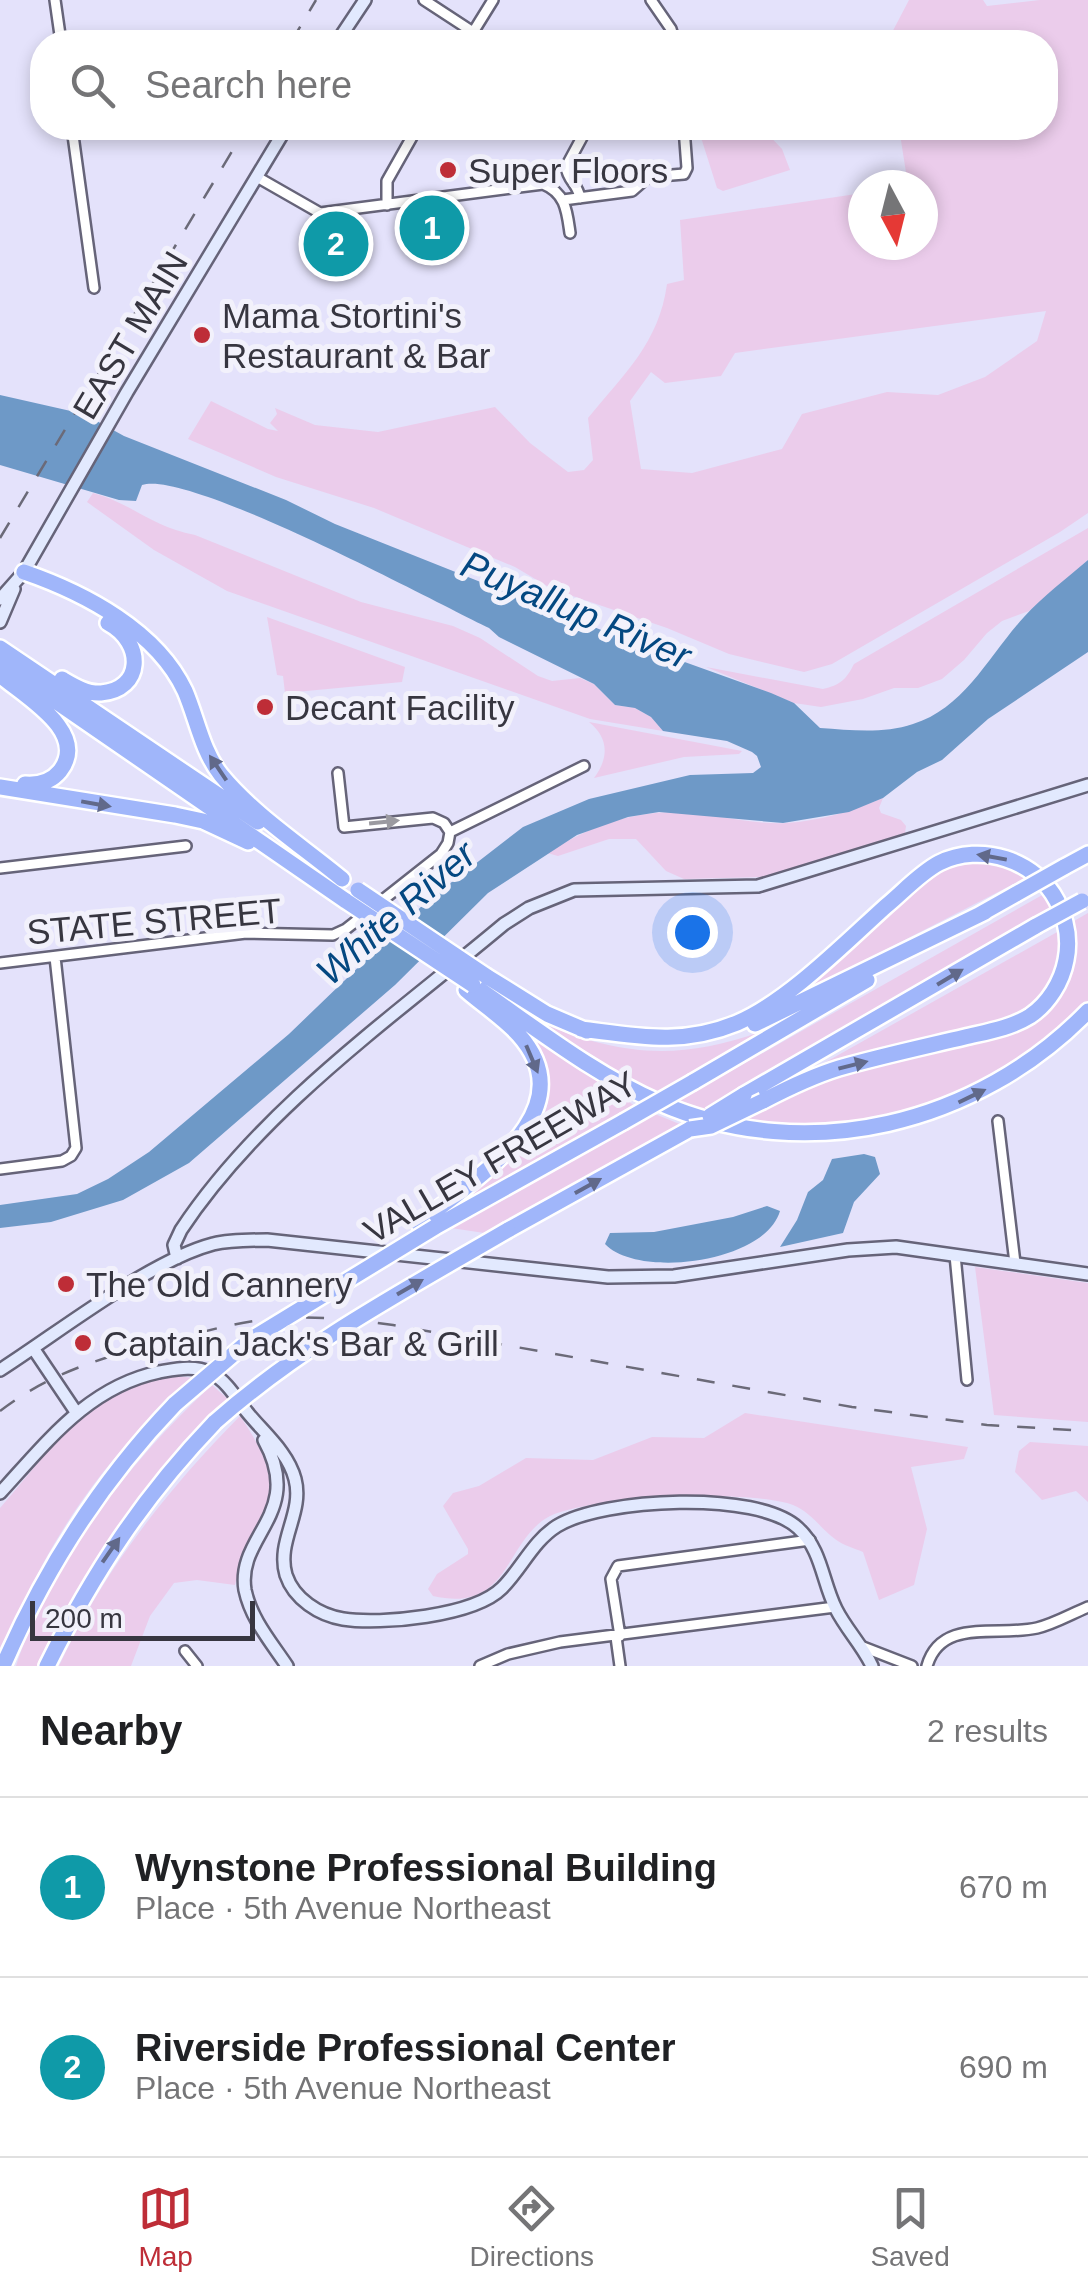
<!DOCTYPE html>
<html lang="en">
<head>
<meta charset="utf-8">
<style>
	body { margin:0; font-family:Arial,sans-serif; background:#f6f6f6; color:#202124 }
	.compass { position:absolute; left:848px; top:170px; width:90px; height:90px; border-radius:50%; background:#fff; box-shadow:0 5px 15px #0003; rotate:173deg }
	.scale { position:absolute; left:30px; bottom:25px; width:225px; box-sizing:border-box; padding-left:10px; border:5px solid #373640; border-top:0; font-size:28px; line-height:35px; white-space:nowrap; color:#373640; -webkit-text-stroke:8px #f2f1fb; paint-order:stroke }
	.you { position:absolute; left:692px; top:932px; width:35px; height:35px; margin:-25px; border:8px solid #fff; border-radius:50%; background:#1a73e8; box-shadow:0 0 0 15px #1a73e833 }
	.badge { display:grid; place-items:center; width:65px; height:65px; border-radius:50%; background:#be2d37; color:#fff; font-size:32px; font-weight:700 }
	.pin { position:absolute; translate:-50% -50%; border:5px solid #fff; box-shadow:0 2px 10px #0006 }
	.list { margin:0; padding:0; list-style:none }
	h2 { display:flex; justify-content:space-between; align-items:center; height:130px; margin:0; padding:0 40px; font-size:42px }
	h2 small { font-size:32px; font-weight:400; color:#757577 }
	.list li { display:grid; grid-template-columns:65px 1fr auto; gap:30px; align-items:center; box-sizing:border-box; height:180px; padding:0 40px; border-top:2px solid #e0e0e0 }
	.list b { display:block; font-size:38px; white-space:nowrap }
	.list p { margin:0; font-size:32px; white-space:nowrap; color:#757577 }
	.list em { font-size:32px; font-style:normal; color:#757577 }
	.icon { flex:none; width:55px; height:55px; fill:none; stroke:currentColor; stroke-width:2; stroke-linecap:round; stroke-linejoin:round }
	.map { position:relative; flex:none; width:1088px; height:1666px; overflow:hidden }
	.search { position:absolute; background:#fff; box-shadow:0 5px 15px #0003; left:30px; right:30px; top:30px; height:110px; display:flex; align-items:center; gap:25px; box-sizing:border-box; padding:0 35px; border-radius:40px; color:#757577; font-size:38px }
	.sheet { height:490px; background:#fff }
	nav { display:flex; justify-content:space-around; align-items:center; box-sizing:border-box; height:140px; border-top:2px solid #e0e0e0; background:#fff; font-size:28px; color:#757577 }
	nav a { display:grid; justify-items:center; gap:5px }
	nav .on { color:#be2d37 }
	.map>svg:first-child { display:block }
</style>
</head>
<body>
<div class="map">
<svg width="1088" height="1666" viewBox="0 0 1088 1666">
	<rect width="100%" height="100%" fill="#e4e2fb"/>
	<path fill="#ebcceb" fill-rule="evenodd" d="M 909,0 L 983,0 L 987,6 L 1040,0 L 1088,0 L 1088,513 L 1060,532 L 832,664 L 804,672 L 729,654 L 667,628 L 552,589 L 515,567 L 374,508 L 276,477 L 188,439 L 211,401 L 268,429 L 278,431 L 270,423 L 277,414 L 275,408 L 315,425 L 378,432 L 495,407 L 530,443 L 568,472 L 584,470 L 593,460 L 588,418 C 624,374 659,343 667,284 L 684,280 L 680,220 L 863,193 L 863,245 L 923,245 L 923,185 L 908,185 L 899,128 L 1046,128 L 1046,42 L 887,42 ZM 1046,311 L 1037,341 L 985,377 L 938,395 L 887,392 L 802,414 L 782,449 L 692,473 L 641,469 L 630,401 L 651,372 L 665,383 L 721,376 L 735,353 Z
		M 698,128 L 762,128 L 782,149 L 790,170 L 723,191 L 717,188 Z
		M 93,493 C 133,504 152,527 195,535 L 361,602 L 453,626 L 480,638 L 538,676 L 552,681 L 580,678 L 594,684 L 615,705 L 635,708 L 651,717 L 663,731 L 590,719 L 227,591 L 154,550 L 87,502 Z
		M 1088,528 L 1088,560 L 1029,611 L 1002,621 L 987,633 L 964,660 L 942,679 L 918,688 L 894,688 L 863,699 L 821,707 L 794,703 L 706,667 L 823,689 C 840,685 846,680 854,664 Z
		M 267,617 L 405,667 L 402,682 L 285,693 L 283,676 L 277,675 Z
		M 589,722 L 742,751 L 739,754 L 684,757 L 594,778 C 609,758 609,738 589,722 Z
		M 883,798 L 879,808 L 881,813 L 901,820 L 906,826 L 905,833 L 763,877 L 684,879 L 666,871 L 636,839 L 609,839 L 558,856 L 547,853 C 581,832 614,817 655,813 C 698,809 743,825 786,823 C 820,821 852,811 883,798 Z
		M 967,860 L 999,861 L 1027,877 L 780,1004 L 933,874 L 950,865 Z
		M 1044,894 L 1055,912 L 705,1112 L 676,1102 Z
		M 1088,913 L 1088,1003 C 995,1103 871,1138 739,1119 L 822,1081 L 1022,1030 C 1067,1003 1077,973 1074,921 Z
		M 1059,931 L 1060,956 L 1051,984 L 1018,1015 L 808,1072 Z
		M 540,1022 C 618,1056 679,1061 760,1032 L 659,1093 L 618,1072 Z
		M 526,1031 L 635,1106 L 436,1220 C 496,1167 594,1122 526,1031 Z
		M 655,1114 L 682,1125 L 491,1234 L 451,1228 Z
		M 975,1267 L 1088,1283 L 1088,1422 L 994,1415 Z
		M 177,1376 L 193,1378 C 102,1459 41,1546 0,1661 L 0,1508 C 30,1474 65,1425 103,1401 C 124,1387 152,1380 177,1376 Z
		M 212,1385 L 230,1401 C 150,1474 82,1565 41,1666 L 16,1666 C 48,1566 135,1455 212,1385 Z
		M 745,1413 L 968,1447 L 964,1459 L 911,1467 L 927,1529 L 914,1585 L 879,1600 L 863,1552 C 854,1548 842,1545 835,1539 C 820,1528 812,1513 793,1505 C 753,1489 590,1496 550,1516 C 504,1540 511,1614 433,1596 L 428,1589 L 437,1574 L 468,1554 L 468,1549 L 443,1506 L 453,1493 L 479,1486 L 526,1458 L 593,1460 L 652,1437 L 704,1438 Z
		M 240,1416 C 298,1500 256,1504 235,1585 L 197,1580 L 174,1583 L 150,1616 L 131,1666 L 59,1666 C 103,1571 167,1490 240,1416 Z
		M 1030,1442 L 1088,1446 L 1088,1502 L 1076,1491 L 1042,1500 L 1015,1472 L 1019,1451 Z"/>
	<path fill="#6e99c7" d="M 0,395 L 84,414 L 124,436 L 286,500 L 335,524 L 654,651 L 771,693 L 794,703 L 820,728 C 851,730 883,734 913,724 C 965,708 989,655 1024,617 C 1042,597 1067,578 1088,560 L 1088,652 L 988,719 L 942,760 L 917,772 L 883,798 L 849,812 L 783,823 L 659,812 L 628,817 L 577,835 L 488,893 L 395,985 L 189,1163 L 123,1200 L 51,1222 L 0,1228 L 0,1205 L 77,1194 L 108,1179 L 149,1152 L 289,1034 L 426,902 L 523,827 L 589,799 L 690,775 L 753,773 L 761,767 L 757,756 L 752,752 L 727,741 L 663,731 L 651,717 L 635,708 L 615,705 L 594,684 L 499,637 L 489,628 C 433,601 188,469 142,485 L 136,501 L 119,500 L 0,465 Z
		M 864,1154 L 875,1157 L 880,1174 L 854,1202 L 843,1233 L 780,1247 L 797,1220 L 808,1192 L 823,1180 L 832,1159 Z
		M 767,1206 L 780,1211 C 765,1263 638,1279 605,1244 L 610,1233 L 654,1232 L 733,1217 Z"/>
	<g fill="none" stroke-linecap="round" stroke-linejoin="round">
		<defs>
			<path id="street" d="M 55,0 L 61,42
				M 424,0 L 473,32
				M 651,0 L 671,29 L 675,42
				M 467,42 L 493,0
				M 72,128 L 94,288
				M 257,177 L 320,213 L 543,184 C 566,193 567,212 570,233
				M 580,198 C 578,184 568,181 566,167 L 587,128
				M 563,200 L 632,191 L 648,177 L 684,174 L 687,168 L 684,128
				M 387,205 L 387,181 L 417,128
				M 338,773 L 344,827 L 433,818 L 444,823 L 450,832
				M 450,832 L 584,766
				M 0,868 L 186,846
				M 0,963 L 246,933 L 333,935 L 346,929 L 441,854 L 448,843 L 450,832
				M 998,1121 L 1015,1263
				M 0,1169 L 62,1161 L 71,1156 L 76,1148 L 55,957
				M 955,1255 L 967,1380
				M 620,1636 L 611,1579 L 618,1566 L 810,1540
				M 616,1637 L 620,1666
				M 863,1647 L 912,1666
				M 185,1651 L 197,1666
				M 480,1666 L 508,1654 L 560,1642 L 835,1607
				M 927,1666 C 941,1617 998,1637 1037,1628 C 1054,1624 1071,1614 1088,1607"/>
			<path id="secondary" d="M 337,42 L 365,0
				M 0,599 L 24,572 L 127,392 L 286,128
				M 0,622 L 14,589
				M 177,1258 L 174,1245 L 181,1230 C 261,1109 393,1017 504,924 L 529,908 L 574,890 L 758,886 L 1088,785
				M 33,1348 L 76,1412
				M 0,1370 C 58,1333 149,1261 213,1244 C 230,1240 249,1240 267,1240 L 608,1277 L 674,1276 L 848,1250 L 896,1247 L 1088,1274
				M 264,1440 C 305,1514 236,1535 245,1590 C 251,1619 271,1642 287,1666
				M 0,1493 C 47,1442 88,1387 159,1372 C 177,1369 194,1365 211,1373 C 226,1380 237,1399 247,1412 C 263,1432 288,1452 295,1479 C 304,1513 276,1541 286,1575 C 294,1599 319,1615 343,1619 C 381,1625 474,1616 502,1588 C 522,1568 533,1541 557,1526 C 603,1498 757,1490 798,1528 C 822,1550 822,1581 836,1609 C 846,1629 862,1645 872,1666"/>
			<path id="highway" d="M 24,572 C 85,593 157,631 185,691 C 197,719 202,751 221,775 C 254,815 302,846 342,879
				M 0,648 L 258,822
				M 0,663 L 346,901
				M 0,675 C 24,696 90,732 60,771 C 51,782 38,785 25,784
				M 62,679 C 74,686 87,694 101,693 C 143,690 145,643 108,623
				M 0,787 L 175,815 L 203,821 L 248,842
				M 1064,867 L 1088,854
				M 977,916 L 1016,894
				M 486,976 L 547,1014 L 587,1031
				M 473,985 C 533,1026 593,1074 660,1103 C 808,1167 978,1124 1088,1011
				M 755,1024 L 985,912
				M 581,1029 C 637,1036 681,1046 737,1023 C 787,1002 845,943 886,906 C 903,892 920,873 939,863 C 981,842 1036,860 1057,901 C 1066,919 1070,940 1066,960 C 1062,982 1048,1004 1030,1016 C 1011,1028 986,1032 965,1037 C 923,1047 881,1056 839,1068 C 813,1076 788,1088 763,1101
				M 693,1082 L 867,980
				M 744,1095 L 1036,926
				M 419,1224 C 471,1180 588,1113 519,1035 C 504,1018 483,1005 466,990
				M 435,1227 L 623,1122
				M 508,1230 L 690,1129
				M 3,1666 C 45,1569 102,1480 175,1404
				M 47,1666 C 93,1573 143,1497 215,1422"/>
		</defs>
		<use href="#street" stroke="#666479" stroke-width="14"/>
		<use href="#secondary" stroke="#666479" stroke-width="16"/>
		<use href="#highway" stroke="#fff" stroke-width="20"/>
		<use href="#street" stroke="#fff" stroke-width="9"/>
		<use href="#secondary" stroke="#e2e9fe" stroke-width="11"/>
		<use href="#highway" stroke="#a0b6fa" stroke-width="15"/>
		<path stroke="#6b6a78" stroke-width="2.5" stroke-dasharray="18 18" stroke-linecap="butt" d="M 291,42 L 316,0
			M 0,538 L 246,128
			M 0,1411 C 56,1368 118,1353 186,1336 C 218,1328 252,1319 285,1318 C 321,1316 357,1320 393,1325 L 852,1407 L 987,1425 L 1088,1431"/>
		<defs>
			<path id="highway-bridge" d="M 358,890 L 486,976
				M 1016,894 L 1064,867
				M 346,901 L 473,985
				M 1036,926 L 1082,901
				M 710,1116 L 744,1095
				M 623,1122 L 693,1082
				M 690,1129 L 711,1126 L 763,1101
				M 175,1404 L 250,1340 L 435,1227
				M 215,1422 C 303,1344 407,1289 508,1230"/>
		</defs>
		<use href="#highway-bridge" stroke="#fff" stroke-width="20" stroke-linecap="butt"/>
		<use href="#highway-bridge" stroke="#a0b6fa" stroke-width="15"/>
	</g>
	<defs><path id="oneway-solid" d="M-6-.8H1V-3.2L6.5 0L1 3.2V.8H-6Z" transform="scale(2.5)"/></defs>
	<g fill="#61698a">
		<use href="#oneway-solid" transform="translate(218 768) rotate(-124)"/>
		<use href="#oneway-solid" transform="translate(96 804) rotate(10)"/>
		<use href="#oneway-solid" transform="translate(992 857) rotate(-170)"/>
		<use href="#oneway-solid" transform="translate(950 977) rotate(-31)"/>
		<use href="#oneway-solid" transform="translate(532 1059) rotate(67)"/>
		<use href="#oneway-solid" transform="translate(853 1065) rotate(-14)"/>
		<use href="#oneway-solid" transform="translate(972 1096) rotate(-26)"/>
		<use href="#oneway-solid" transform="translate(588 1186) rotate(-29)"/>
		<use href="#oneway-solid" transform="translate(410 1287) rotate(-30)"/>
		<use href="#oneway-solid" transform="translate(111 1550) rotate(-55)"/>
	</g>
	<use fill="#9b9aa0" href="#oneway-solid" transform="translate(384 822) rotate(-6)"/>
	<g fill="#be2d37" stroke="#f2f1fb" stroke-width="4">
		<circle cx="448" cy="170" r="10"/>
		<circle cx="202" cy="335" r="10"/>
		<circle cx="265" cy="707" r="10"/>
		<circle cx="66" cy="1284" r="10"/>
		<circle cx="83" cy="1343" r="10"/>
	</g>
	<g text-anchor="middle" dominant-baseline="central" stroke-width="10" stroke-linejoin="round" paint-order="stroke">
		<g font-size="35" fill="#373640" stroke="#f2f1fb" text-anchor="start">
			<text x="468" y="170">Super Floors</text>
			<text x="222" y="315">Mama Stortini's<tspan x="222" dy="40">Restaurant &amp; Bar</tspan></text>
			<text x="285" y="707">Decant Facility</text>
			<text x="86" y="1284">The Old Cannery</text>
			<text x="103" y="1343">Captain Jack's Bar &amp; Grill</text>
		</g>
		<g font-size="35" fill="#373640" stroke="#f2f1fb">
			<text transform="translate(130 335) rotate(-59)">EAST MAIN</text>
			<text transform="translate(154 921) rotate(-5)">STATE STREET</text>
			<text transform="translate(500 1157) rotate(-30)">VALLEY FREEWAY</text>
		</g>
		<g font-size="38" font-style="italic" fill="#044881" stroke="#f2f1fb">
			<text transform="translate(576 610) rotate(23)">Puyallup River</text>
			<text transform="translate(396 913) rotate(-41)">White River</text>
		</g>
	</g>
</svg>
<svg class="compass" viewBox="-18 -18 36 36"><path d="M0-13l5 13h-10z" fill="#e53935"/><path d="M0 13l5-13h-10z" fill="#757577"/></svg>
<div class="scale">200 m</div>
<div class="you"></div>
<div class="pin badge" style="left:432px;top:228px;background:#0f9aa8">1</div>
<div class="pin badge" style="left:336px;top:244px;background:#0f9aa8">2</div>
<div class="search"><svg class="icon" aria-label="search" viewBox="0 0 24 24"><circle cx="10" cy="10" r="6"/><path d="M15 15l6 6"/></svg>Search here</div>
</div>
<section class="sheet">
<h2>Nearby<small>2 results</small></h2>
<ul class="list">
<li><span class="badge" style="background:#0f9aa8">1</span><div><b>Wynstone Professional Building</b><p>Place · 5th Avenue Northeast</p></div><em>670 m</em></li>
<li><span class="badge" style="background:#0f9aa8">2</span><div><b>Riverside Professional Center</b><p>Place · 5th Avenue Northeast</p></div><em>690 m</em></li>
</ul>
</section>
<nav>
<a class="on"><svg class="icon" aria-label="map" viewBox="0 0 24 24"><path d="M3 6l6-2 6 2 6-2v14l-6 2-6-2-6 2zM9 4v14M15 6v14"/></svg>Map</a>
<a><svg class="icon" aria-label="directions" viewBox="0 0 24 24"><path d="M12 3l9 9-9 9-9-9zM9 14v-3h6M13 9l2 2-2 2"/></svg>Directions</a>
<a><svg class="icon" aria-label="saved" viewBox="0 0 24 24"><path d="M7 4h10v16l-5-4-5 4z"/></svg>Saved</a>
</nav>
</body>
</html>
